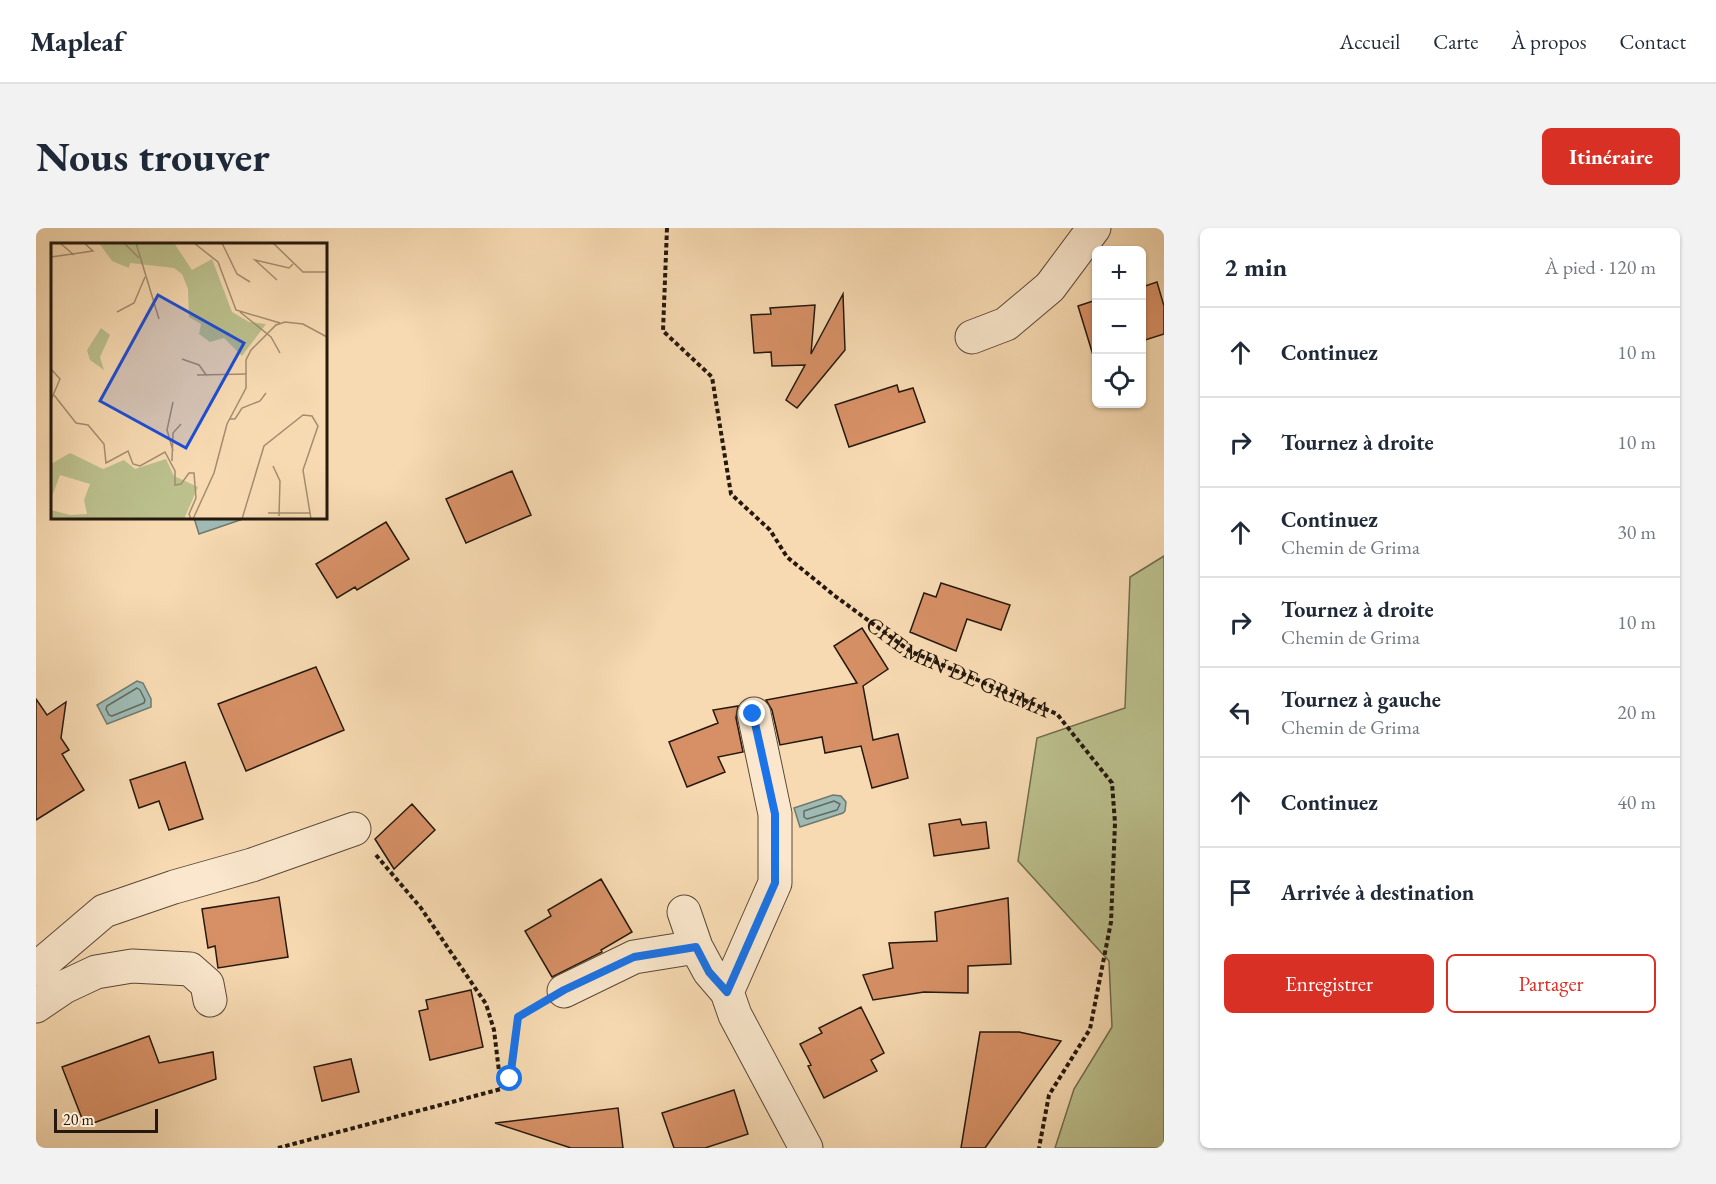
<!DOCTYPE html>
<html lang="fr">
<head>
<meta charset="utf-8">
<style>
	body { margin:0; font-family:"EB Garamond",serif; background:#f2f2f3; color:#1f2937 }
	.controls { position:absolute; right:18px; top:18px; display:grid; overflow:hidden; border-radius:9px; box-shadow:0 2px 4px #0004 }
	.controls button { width:54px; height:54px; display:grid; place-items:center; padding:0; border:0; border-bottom:2px solid #e0e1e3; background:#fff; color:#1f2937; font:30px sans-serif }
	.scale { position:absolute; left:18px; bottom:15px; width:104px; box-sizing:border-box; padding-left:6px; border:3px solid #25190f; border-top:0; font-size:16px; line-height:21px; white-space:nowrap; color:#25190f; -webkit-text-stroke:4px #fae7cd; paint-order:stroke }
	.stop { position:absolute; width:18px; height:18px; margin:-14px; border:4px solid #1a73e8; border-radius:50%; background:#fff }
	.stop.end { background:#1a73e8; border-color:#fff; box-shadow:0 2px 6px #0008 }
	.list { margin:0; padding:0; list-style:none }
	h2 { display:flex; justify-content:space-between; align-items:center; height:78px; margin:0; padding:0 24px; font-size:26px }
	h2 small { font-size:20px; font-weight:400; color:#747a83 }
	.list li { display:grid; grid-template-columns:39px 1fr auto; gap:18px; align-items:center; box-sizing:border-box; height:90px; padding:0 24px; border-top:2px solid #e0e1e3 }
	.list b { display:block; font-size:22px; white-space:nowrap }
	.list p { margin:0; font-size:20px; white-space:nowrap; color:#747a83 }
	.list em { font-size:20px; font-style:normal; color:#747a83 }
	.actions { display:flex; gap:12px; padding:18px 24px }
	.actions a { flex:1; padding:14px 0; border:2px solid #d93025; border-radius:9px; text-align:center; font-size:21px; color:#d93025 }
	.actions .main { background:#d93025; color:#fff }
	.icon { flex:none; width:33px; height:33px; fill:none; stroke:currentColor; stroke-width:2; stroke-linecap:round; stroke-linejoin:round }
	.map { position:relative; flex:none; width:1128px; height:920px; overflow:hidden; border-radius:9px }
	header { display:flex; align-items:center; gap:36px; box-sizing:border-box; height:84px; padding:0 30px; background:#fff; border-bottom:2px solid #e0e1e3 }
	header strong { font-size:28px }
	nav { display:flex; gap:33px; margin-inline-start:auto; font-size:21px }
	.intro { display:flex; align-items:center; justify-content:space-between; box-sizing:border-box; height:144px; padding:0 36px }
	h1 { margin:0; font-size:42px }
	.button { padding:15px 27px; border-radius:9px; background:#d93025; color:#fff; font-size:21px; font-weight:700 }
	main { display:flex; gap:36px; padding:0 36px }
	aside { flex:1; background:#fff; border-radius:9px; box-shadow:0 2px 4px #0004 }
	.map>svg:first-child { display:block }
</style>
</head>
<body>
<header>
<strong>Mapleaf</strong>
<nav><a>Accueil</a><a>Carte</a><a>À propos</a><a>Contact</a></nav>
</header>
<div class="intro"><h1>Nous trouver</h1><a class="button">Itinéraire</a></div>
<main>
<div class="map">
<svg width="1128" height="920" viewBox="0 0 1128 920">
	<rect width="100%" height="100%" fill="#f7dab2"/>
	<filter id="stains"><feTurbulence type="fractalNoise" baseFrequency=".00333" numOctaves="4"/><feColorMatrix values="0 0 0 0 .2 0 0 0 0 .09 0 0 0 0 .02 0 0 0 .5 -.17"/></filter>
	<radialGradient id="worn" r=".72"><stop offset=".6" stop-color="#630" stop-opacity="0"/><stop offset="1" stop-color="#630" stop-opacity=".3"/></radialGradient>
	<path fill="#bbc08d" stroke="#706c4e" stroke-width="1.5" d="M 1128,328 L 1128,920 L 1019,920 L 1038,861 L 1076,799 L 1073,733 L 982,633 L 1001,510 L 1089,480 L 1094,349 Z"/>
	<path fill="#9ebab3" stroke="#6e7a71" stroke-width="1.5" d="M 158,290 L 210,290 L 163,306 Z
		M 101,453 L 107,455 L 115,471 L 115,479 L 71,496 L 61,477 Z
		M 797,567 L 805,568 L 810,574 L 809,583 L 807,585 L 764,599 L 758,580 Z"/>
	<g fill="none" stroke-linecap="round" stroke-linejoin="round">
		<path stroke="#626a61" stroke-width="1.5" d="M 101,460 L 104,462 L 109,472 L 108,475 L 76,488 L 73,487 L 70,481 L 71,478 Z
			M 798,573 L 804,576 L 801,582 L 771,591 L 768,589 L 768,583 Z"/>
	</g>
	<path fill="#d79066" stroke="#25190f" stroke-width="1.5" d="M 1121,54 L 1128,78 L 1128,106 L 1106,113 L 1106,59 Z
		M 807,66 L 809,122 L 761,180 L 750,172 L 769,137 L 736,138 L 735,124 L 718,125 L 715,87 L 735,86 L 734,80 L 779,77 L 775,126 Z
		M 1060,72 L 1060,126 L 1057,127 L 1042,78 Z
		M 861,157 L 863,164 L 877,160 L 889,194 L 813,219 L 799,177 Z
		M 476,243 L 495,287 L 430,315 L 410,271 Z
		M 350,294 L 373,331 L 321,362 L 319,359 L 301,370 L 280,336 Z
		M 905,355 L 974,377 L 965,402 L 931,391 L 920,423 L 874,404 L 888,365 L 900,369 Z
		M 826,400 L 852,441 L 827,458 L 837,512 L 862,506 L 872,550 L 836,560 L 825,518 L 789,525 L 786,509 L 744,517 L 736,482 L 730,472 L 821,455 L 798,418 Z
		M 280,439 L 308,502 L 210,543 L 182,476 Z
		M 0,471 L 11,487 L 30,474 L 25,510 L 33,522 L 26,526 L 48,562 L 0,592 Z
		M 702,478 L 700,490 L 707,524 L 682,529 L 689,544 L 651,559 L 633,514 L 682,495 L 677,482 Z
		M 149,534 L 167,591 L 133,602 L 123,573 L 103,580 L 94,552 Z
		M 376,576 L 399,602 L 358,641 L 339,611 Z
		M 924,591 L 926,597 L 950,594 L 953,620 L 898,628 L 893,596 Z
		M 565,651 L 596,704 L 565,722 L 566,724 L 516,749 L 489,703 L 515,688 L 512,682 Z
		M 243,669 L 252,729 L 182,740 L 179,718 L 172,720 L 166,681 Z
		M 972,670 L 975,736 L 932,738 L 932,765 L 888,764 L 837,772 L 827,747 L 857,740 L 853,715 L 901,713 L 899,684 Z
		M 435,762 L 447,819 L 394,832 L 383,783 L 392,781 L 390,772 Z
		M 825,779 L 848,825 L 835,832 L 841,843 L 788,870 L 772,838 L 775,837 L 764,816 L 786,805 L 783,800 Z
		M 944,804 L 983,804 L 1025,813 L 949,920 L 925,920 Z
		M 113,808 L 123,835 L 177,824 L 180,851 L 49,898 L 26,839 Z
		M 315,831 L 323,864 L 286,873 L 278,839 Z
		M 698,862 L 712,906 L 669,920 L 638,920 L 626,885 Z
		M 582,880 L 587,920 L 535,920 L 459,895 Z"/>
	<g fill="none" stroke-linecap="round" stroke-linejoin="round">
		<defs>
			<path id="minor" d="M 936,109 L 970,96 L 1014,59 L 1058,0
				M 648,684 L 660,719 L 673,743 L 691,764 L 699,787 L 770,920
				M 0,741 L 68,683 L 138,659 L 216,637 L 318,601
				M 528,763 L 598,729 L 660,719
				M 691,764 L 739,655 L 739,586 L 718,486
				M 0,778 L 28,759 L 60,744 L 96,738 L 154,741 L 171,756 L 174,772"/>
		</defs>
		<use href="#minor" stroke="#5a4938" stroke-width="35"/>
		<g stroke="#25190f" stroke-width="4" stroke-dasharray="4.5 3" stroke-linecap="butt">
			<path id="s1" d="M 631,0 L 627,103 L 676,149 L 695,266 L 734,302 L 751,329 L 799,368 L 874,423 L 1021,486 L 1076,555 L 1079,595 L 1075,694 L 1054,801 L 1013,867 L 1003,920"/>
			<path d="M 340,627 L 385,680 L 450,776 L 458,802 L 465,860"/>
			<path d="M 242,920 L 465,861 L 474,851 L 482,789 L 499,780"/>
		</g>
		<use href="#minor" stroke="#fae7cd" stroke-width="33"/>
	</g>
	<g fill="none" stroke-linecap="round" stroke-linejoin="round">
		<path stroke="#1a73e8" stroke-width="8" d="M 474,851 L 482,789 L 528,762 L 598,729 L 660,719 L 673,744 L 691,764 L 739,655 L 739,586 L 717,486"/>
	</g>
	<g text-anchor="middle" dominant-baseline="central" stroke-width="6" stroke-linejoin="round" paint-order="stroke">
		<g font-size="22" fill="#25190f" stroke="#fae7cd">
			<text stroke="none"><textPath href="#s1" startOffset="579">CHEMIN DE GRIMA</textPath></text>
		</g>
	</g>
	<g transform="translate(15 15)">
		<rect width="276" height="276" fill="#f7dab2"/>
		<path d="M 48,0 L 123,0 L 141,27 L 161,16 L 181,69 L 198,79 L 215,81 L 191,113 L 173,95 L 159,99 L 148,91 L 150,81 L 138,74 L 137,46 L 131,31 L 123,25 L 79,20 L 78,25 L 61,18 ZM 50,85 L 59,92 L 49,114 L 53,127 L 39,117 L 36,107 ZM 19,210 L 52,226 L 73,217 L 84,226 L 115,216 L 123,233 L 147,244 L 133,276 L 0,276 L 0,267 L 19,272 L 36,271 L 33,257 L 39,241 L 9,232 L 0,256 L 0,221 Z" fill="#bbc08d"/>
		<path fill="none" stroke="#a38d71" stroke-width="1.5" d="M 9,0 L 23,12M 73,0 L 88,15M 85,0 L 108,76M 143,0 L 167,19 L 185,67 L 229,80M 171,0 L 186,31 L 199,39M 222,0 L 252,29 L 276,29M 0,14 L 42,8 L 33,0M 226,37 L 204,17 L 238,25 L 242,21M 66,69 L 83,60 L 94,34M 189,69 L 220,94 L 229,110M 131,116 L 148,122 L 156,133M 0,126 L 9,136 L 0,157M 146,132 L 196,131M 3,152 L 25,180 L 37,182 L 53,201 L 55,220 L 77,208 L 82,221 L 89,223 L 114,209 L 124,228 L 124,242 L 130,241 L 138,230 L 143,230 L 145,255 L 138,271 L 140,276M 122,159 L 116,187 L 122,208M 178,176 L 184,176 L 191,165 L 209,158 L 215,150M 121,218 L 122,190 L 130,181M 222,223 L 229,238 L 228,273M 217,270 L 259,270M 142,276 L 163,230 L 176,181 L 195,145 L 195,117 L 200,107 L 225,82 L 234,79 L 252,81 L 276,94M 191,276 L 213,203 L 252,172 L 261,173 L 267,183 L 252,227 L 260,276"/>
		<path fill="#1d4ed8" fill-opacity="0.15" stroke="#1d4ed8" stroke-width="3" d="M 107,52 L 193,100 L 135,205 L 49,158 Z"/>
		<rect width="276" height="276" fill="none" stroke="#25190f" stroke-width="3"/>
	</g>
	<rect width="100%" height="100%" filter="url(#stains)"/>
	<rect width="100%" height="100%" fill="url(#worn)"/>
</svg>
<div class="controls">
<button>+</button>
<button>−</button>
<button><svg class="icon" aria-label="locate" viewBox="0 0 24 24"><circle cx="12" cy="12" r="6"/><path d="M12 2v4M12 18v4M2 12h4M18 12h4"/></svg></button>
</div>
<div class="scale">20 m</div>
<div class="stop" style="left:474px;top:851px"></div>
<div class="stop end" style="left:717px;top:486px"></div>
</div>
<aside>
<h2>2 min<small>À pied · 120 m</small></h2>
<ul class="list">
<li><svg class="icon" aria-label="ahead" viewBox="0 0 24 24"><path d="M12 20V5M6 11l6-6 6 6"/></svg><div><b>Continuez</b></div><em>10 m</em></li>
<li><svg class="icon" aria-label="right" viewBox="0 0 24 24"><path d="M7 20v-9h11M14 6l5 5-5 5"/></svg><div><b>Tournez à droite</b></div><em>10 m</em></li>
<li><svg class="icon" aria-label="ahead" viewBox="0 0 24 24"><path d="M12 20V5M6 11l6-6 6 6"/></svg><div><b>Continuez</b><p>Chemin de Grima</p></div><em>30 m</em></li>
<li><svg class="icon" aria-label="right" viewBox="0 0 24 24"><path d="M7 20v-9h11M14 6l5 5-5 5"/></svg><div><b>Tournez à droite</b><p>Chemin de Grima</p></div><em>10 m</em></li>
<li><svg class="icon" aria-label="left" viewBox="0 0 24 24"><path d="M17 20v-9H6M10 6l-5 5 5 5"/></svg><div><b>Tournez à gauche</b><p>Chemin de Grima</p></div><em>20 m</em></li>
<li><svg class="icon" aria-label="ahead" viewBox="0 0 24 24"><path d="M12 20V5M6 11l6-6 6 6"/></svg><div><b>Continuez</b></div><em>40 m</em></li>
<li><svg class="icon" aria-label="arrive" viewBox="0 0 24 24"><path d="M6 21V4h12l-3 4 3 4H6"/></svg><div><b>Arrivée à destination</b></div></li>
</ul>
<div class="actions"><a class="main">Enregistrer</a><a>Partager</a></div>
</aside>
</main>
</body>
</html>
